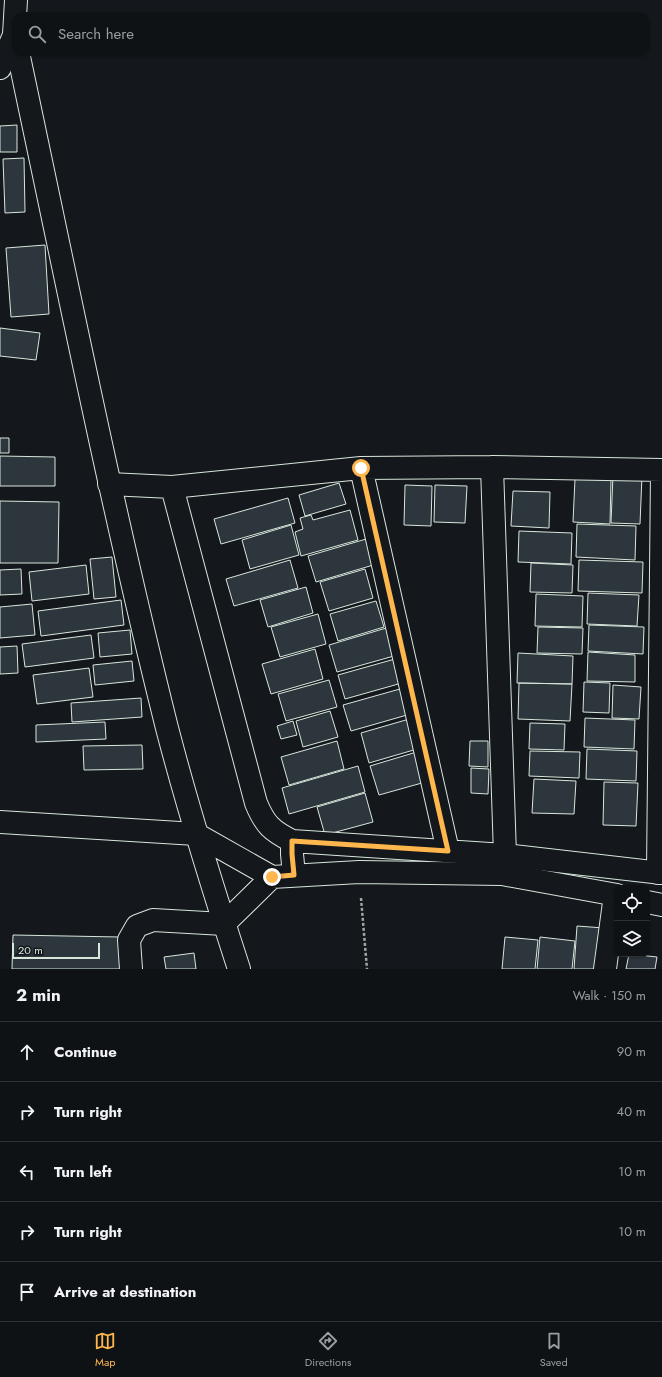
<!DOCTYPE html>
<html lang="en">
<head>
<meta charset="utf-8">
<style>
	body { margin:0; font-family:Jost,sans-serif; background:#181b1e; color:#f1f3f6 }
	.controls { position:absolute; right:12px; bottom:12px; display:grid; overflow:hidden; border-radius:8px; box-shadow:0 1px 3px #0004 }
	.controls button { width:36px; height:36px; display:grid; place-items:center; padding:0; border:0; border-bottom:1px solid #2f3234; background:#0f1215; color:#f1f3f6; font:20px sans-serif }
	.scale { position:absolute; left:12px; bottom:10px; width:88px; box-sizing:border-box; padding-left:4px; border:2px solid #d8e6dc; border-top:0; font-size:11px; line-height:14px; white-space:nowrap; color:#d8e6dc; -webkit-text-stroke:3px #14181c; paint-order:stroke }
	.stop { position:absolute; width:12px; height:12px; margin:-9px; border:3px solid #ffb74d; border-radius:50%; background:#fff }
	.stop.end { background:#ffb74d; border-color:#fff; box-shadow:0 1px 4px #0008 }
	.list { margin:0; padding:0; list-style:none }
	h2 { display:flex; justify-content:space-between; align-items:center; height:52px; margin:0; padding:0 16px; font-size:17px }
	h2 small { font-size:13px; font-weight:400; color:#9b9ea0 }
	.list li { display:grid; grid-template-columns:26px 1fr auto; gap:12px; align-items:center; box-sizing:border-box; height:60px; padding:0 16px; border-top:1px solid #2f3234 }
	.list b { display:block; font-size:15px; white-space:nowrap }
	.list em { font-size:13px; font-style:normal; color:#9b9ea0 }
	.icon { flex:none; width:22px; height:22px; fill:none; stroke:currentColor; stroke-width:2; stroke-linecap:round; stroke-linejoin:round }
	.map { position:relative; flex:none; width:662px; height:969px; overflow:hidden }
	.search { position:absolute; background:#0f1215; box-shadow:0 1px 3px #0004; left:12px; right:12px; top:12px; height:44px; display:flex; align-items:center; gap:10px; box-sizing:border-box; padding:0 14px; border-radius:12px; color:#9b9ea0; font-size:15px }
	.sheet { height:352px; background:#0f1215 }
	nav { display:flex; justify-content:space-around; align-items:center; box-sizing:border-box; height:56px; border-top:1px solid #2f3234; background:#0f1215; font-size:11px; color:#9b9ea0 }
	nav a { display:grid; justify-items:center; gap:2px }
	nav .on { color:#ffb74d }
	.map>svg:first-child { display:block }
</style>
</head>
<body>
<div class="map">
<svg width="662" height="969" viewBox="0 0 662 969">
	<rect width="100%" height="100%" fill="#14181c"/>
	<path fill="#2c363c" stroke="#d8e6dc" d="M 17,125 L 17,152 L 0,152 L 0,126 Z
		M 24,158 L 25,212 L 5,213 L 3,159 Z
		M 45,245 L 49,314 L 11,317 L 6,248 Z
		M 0,328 L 40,333 L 36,360 L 0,356 Z
		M 0,438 L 9,438 L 9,453 L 0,453 Z
		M 0,456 L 55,457 L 55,486 L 0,486 Z
		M 613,475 L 642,476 L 640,524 L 611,523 Z
		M 575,479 L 611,480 L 610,524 L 573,522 Z
		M 339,483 L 346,504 L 305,516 L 299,495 Z
		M 405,485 L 432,486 L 431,526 L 404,525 Z
		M 435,485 L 467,486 L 465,523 L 434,522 Z
		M 513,491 L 550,492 L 549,528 L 511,526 Z
		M 288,498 L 295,523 L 221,544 L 214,519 Z
		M 0,501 L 59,502 L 58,563 L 0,563 Z
		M 350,510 L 358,540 L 301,556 L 295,532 L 303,529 L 300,518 L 311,515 L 313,520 Z
		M 577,524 L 636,526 L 635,560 L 576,557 Z
		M 291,525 L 299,555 L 250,569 L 242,540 Z
		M 519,531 L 572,533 L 571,564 L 518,562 Z
		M 373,537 L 380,563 L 316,582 L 308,556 Z
		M 112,557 L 116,597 L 94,599 L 90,559 Z
		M 290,560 L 298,588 L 234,606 L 226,579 Z
		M 579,560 L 643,562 L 642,593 L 578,591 Z
		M 531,563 L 573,565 L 572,593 L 530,592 Z
		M 86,565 L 89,594 L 32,601 L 29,572 Z
		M 21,569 L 22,594 L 0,595 L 0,570 Z
		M 365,569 L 373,598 L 329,611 L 320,582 Z
		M 306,587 L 313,613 L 268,627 L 260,600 Z
		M 588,593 L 639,595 L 637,626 L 587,624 Z
		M 536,594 L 583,596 L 582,627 L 535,626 Z
		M 121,600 L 124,625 L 41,636 L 38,611 Z
		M 376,601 L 384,627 L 338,641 L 330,614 Z
		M 32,604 L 35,635 L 0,638 L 0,607 Z
		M 318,614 L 326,644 L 280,657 L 271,627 Z
		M 589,625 L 644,627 L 643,654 L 588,651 Z
		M 393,626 L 401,654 L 337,672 L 329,645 Z
		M 538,627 L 583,628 L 582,654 L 537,653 Z
		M 130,630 L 132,654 L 100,657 L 98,633 Z
		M 91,635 L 94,658 L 25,667 L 22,644 Z
		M 17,646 L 18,673 L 0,674 L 0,647 Z
		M 315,649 L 323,679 L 271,694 L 262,664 Z
		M 588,652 L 635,655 L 635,682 L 587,681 Z
		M 518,653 L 573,656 L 572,684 L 517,683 Z
		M 402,657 L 409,681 L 345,699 L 338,675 Z
		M 132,661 L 134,681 L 95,685 L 93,665 Z
		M 89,668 L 93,697 L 37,704 L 33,675 Z
		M 329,680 L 337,707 L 286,721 L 278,694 Z
		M 584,682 L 610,683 L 609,713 L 583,712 Z
		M 519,683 L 572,684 L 570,721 L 518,719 Z
		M 613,685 L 641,687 L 639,719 L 612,718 Z
		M 407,687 L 414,713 L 351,731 L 343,705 Z
		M 141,698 L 142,717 L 72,722 L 71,703 Z
		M 330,711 L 338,737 L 303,747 L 296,721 Z
		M 416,717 L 424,747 L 369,763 L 361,733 Z
		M 585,718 L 635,720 L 634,749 L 584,747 Z
		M 293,721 L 297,735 L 281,739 L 277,726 Z
		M 105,722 L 106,739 L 36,742 L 36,725 Z
		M 530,723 L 565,724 L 564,750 L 529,749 Z
		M 337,741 L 344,769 L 289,785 L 281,757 Z
		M 470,741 L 488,741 L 488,767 L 469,766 Z
		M 142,745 L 143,769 L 84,770 L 83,746 Z
		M 587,749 L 637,751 L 636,781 L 586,779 Z
		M 420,751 L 429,781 L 379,795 L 370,766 Z
		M 530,751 L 580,752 L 579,778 L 529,776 Z
		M 358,766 L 365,792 L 289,814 L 282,788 Z
		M 471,768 L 489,769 L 488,794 L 471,793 Z
		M 534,779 L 576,781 L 574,814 L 532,813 Z
		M 604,782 L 638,783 L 636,826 L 603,825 Z
		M 365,793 L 373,822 L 325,835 L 317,807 Z
		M 577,926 L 604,928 L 600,969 L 574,969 Z
		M 13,935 L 120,937 L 120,969 L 12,969 Z
		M 505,937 L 538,940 L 535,969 L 502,969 Z
		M 540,937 L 575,941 L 572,969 L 537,969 Z
		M 194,953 L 196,969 L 166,969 L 164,957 Z
		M 629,954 L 657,957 L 655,969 L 626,969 Z"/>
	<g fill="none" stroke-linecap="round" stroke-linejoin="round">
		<defs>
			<path id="street" d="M 0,68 L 14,35
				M 492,467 L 505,855
				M 361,468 L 448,851
				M 109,484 L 172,487 L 361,468 L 492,467 L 662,470
				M 172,487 L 256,803 C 265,825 272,831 292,841 L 505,855 L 662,873
				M 0,822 L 196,834
				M 292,841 L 292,854 L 294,875
				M 658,873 L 662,470
				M 131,969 L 129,940 L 137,926 L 153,920 L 224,924
				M 605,969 L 615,895"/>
			<path id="secondary" d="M 16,44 L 14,35 L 16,0
				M 18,52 C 66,278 111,504 167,728 C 188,809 213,889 239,969
				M 196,834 L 272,877 L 359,872 L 502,874 L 617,895
				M 647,902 L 662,905
				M 224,924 L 272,877"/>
		</defs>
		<use href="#street" stroke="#d8e6dc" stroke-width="24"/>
		<use href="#secondary" stroke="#d8e6dc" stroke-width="24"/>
		<path stroke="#9da8a2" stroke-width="2.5" stroke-dasharray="3 2" stroke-linecap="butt" d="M 361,898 L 367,969"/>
		<use href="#street" stroke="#14181c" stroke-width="22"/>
		<use href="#secondary" stroke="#14181c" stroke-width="22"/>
	</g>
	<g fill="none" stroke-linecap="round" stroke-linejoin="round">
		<path stroke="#ffb74d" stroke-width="5" d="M 272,877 L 294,875 L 292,854 L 292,841 L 448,851 L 361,468"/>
	</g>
</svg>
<div class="controls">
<button><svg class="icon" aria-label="locate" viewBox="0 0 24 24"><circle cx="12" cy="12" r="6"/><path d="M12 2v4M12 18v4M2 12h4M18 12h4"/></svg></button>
<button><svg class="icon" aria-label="layers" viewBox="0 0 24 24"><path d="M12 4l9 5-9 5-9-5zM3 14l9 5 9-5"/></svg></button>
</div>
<div class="scale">20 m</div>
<div class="stop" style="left:361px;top:468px"></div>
<div class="stop end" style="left:272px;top:877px"></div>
<div class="search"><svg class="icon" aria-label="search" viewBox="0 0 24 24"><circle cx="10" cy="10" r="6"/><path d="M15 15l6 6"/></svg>Search here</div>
</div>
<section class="sheet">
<h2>2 min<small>Walk · 150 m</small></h2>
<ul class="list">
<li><svg class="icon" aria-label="ahead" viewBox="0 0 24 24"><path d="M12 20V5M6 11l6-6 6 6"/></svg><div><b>Continue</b></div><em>90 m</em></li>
<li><svg class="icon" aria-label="right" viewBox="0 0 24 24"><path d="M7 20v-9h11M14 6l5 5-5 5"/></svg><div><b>Turn right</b></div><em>40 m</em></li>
<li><svg class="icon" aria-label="left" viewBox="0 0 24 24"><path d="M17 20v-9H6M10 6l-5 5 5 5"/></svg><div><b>Turn left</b></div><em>10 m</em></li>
<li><svg class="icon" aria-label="right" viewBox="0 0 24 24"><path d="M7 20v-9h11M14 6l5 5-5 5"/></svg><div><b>Turn right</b></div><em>10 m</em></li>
<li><svg class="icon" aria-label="arrive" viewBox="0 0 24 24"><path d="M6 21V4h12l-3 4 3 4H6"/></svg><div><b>Arrive at destination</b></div></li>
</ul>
</section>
<nav>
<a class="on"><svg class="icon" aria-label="map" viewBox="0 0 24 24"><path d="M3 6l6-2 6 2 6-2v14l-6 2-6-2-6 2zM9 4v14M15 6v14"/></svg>Map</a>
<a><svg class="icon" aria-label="directions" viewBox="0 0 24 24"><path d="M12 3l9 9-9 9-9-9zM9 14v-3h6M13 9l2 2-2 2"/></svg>Directions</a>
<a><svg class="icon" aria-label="saved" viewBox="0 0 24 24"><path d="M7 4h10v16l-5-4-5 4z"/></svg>Saved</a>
</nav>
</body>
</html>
